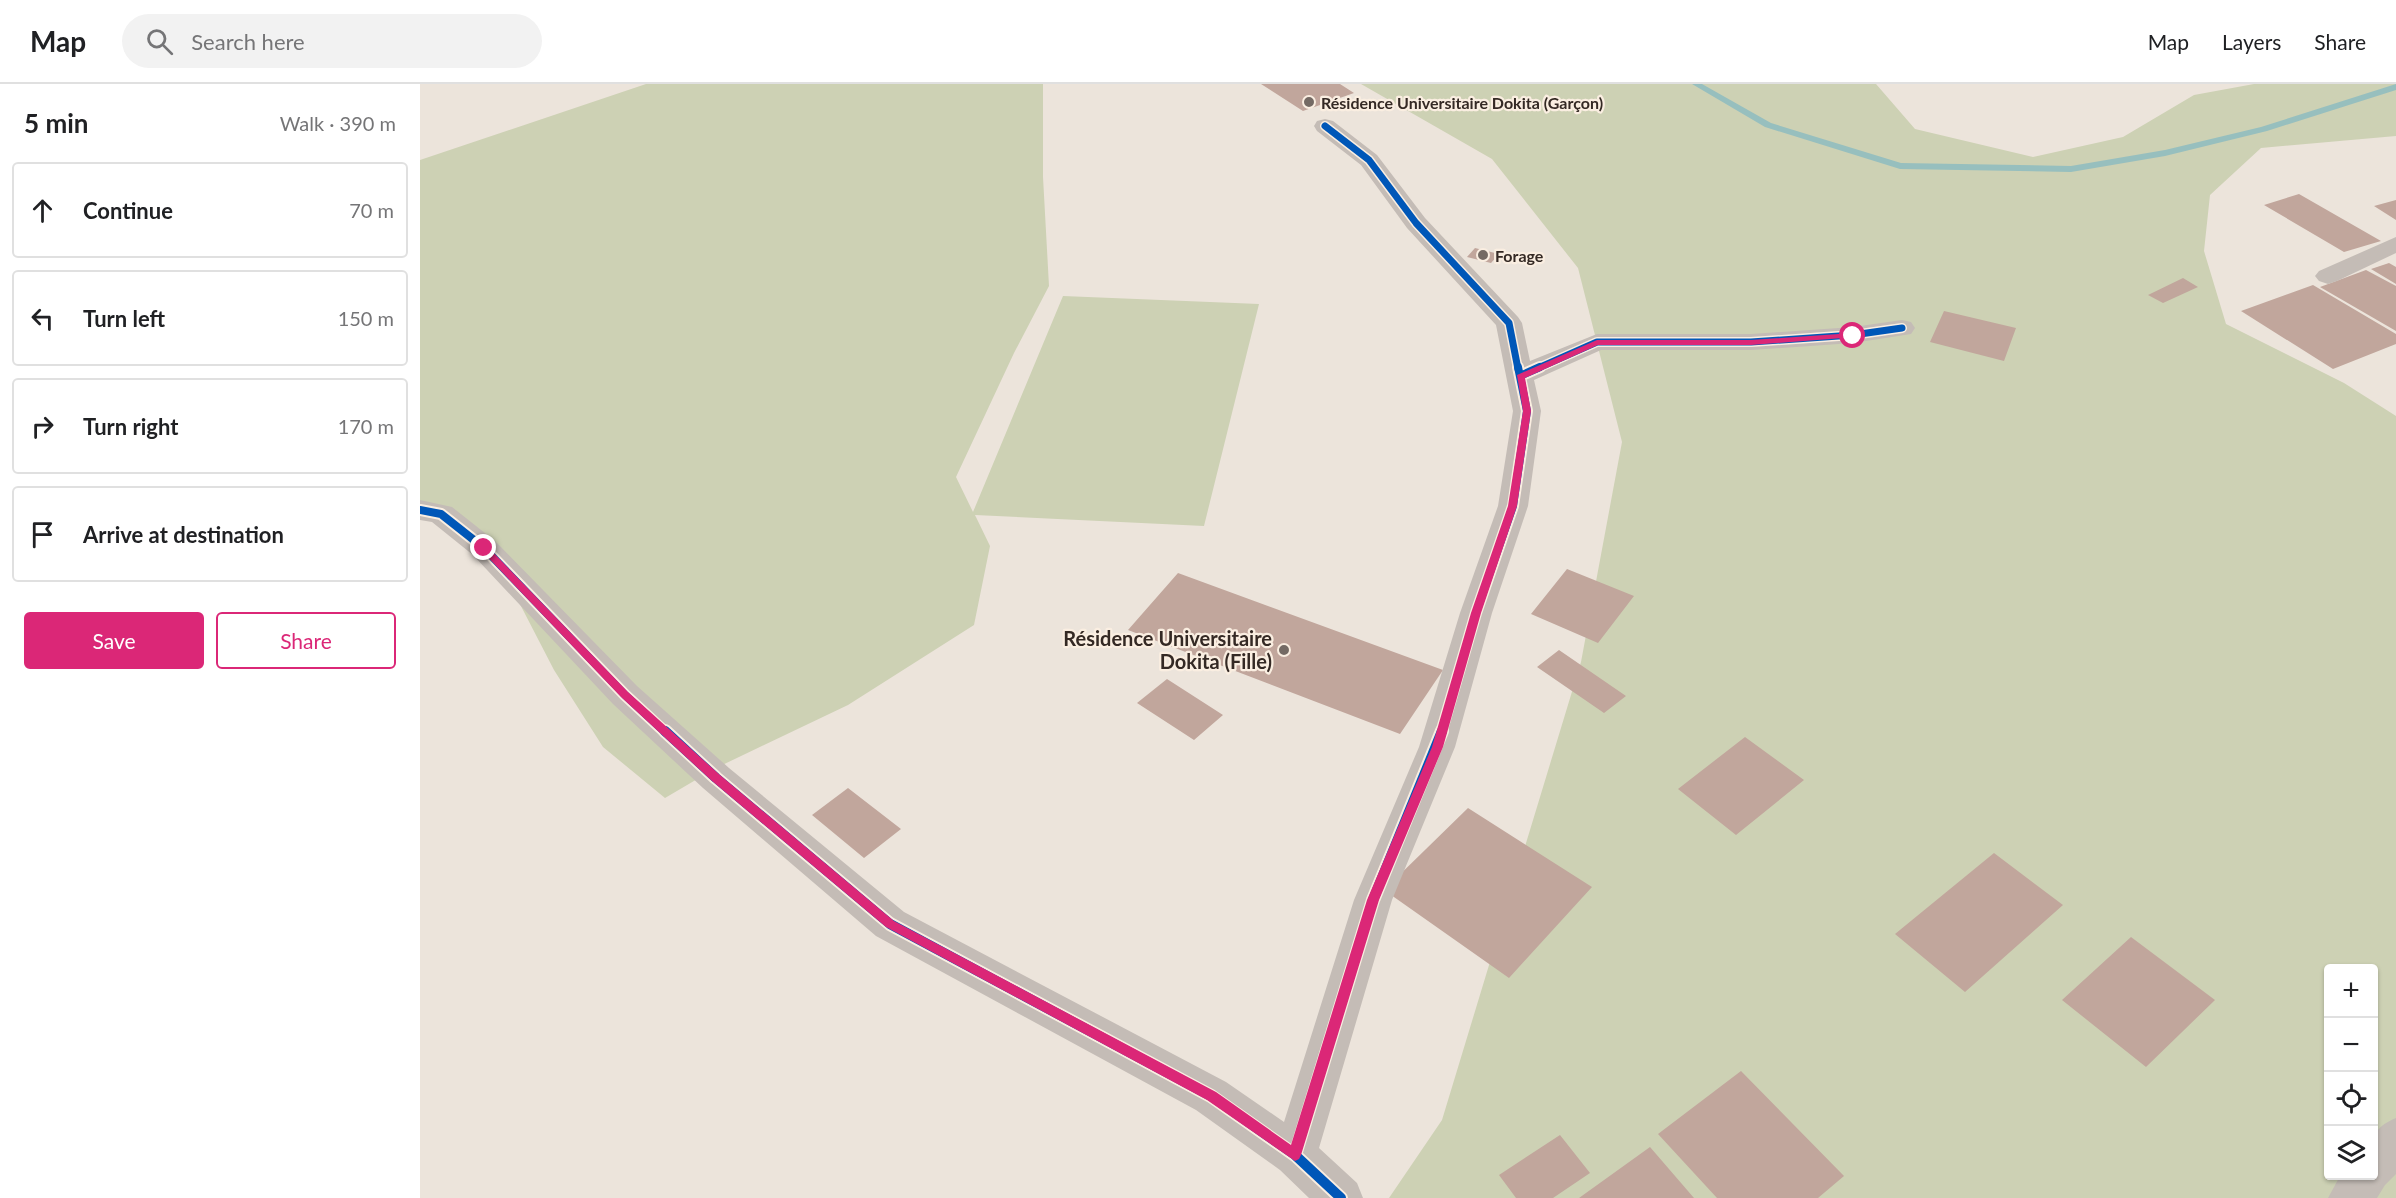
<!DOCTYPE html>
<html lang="en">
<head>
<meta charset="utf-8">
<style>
	body { margin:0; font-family:Lato,sans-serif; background:#f2f2f2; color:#202124 }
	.controls { position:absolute; right:18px; bottom:18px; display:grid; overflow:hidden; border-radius:6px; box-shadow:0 2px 4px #0004 }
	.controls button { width:54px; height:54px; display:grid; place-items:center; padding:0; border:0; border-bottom:2px solid #e0e0e0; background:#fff; color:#202124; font:30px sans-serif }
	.stop { position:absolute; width:18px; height:18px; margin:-14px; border:4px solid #db2777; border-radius:50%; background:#fff }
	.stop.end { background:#db2777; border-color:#fff; box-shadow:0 2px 6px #0008 }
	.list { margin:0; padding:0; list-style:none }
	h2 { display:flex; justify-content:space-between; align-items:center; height:78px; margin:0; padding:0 24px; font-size:26px }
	h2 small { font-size:20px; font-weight:400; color:#757577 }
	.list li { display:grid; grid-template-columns:39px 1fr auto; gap:18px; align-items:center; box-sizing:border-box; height:96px; margin:0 12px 12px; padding:0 12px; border:2px solid #e0e0e0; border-radius:6px }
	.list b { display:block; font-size:22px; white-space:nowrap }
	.list em { font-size:20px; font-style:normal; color:#757577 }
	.actions { display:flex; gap:12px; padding:18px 24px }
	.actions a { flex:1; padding:14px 0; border:2px solid #db2777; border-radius:6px; text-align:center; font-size:21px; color:#db2777 }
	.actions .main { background:#db2777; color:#fff }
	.icon { flex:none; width:33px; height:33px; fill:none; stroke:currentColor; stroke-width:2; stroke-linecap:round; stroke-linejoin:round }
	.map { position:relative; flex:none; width:1976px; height:1114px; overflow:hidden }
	header { display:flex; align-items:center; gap:36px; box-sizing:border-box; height:84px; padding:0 30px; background:#fff; border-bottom:2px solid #e0e0e0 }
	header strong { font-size:28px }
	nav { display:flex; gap:33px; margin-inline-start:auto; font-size:21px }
	.search { width:420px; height:54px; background:#f2f2f2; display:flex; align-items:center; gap:15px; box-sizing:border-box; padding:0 21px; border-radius:33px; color:#757577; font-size:22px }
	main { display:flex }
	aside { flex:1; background:#fff }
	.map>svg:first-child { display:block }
</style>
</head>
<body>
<header>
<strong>Map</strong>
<div class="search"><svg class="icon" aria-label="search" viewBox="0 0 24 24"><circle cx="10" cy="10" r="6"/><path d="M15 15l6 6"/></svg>Search here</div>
<nav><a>Map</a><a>Layers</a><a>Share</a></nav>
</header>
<main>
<aside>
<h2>5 min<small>Walk · 390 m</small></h2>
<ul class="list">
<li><svg class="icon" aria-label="ahead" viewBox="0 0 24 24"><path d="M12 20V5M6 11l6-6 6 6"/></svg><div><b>Continue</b></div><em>70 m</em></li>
<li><svg class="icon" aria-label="left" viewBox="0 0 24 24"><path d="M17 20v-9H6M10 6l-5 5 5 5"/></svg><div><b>Turn left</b></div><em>150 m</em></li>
<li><svg class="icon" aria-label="right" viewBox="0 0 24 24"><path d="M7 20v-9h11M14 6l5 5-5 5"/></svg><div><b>Turn right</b></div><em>170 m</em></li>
<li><svg class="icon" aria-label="arrive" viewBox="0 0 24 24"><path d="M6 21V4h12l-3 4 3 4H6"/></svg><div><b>Arrive at destination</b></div></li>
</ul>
<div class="actions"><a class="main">Save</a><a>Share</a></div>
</aside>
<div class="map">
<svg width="1976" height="1114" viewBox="0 0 1976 1114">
	<rect width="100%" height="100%" fill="#ece4db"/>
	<path fill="#cdd1b4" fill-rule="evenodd" d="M 226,0 L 623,0 L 623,93 L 629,202 L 594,269 L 536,393 L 553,428 L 643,212 L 839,220 L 784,442 L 555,431 L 570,462 L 554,541 L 428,621 L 296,684 L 245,714 L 183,663 L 134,586 L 86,493 L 0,424 L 0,76 Z
		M 941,0 L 1456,0 L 1495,45 L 1613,73 L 1703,53 L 1774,11 L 1834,0 L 1976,0 L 1976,52 L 1841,64 L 1790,111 L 1784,167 L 1806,240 L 1924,299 L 1976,332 L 1976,1114 L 969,1114 L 1022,1036 L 1161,578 L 1202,358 L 1158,184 L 1072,75 ZM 1908,884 L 1954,884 L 1954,1092 L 1908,1092 Z"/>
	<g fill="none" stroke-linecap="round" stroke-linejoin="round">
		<path fill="#97bfbe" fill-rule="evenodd" d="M 1272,0 L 1282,0 L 1351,39 L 1481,79 L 1651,82 L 1745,66 L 1841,43 L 1976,0 L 1976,6 L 1847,47 L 1745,72 L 1651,88 L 1480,85 L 1345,43 Z"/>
	</g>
	<path fill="#c1a69c" d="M 841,0 L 920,0 L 934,9 L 883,27 Z
		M 1879,110 L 1961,157 L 1924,168 L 1844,121 Z
		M 1976,116 L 1976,136 L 1954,122 Z
		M 1055,164 L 1079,170 L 1071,179 L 1047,173 Z
		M 1969,179 L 1976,183 L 1976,200 L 1951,185 Z
		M 1946,186 L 1976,202 L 1976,247 L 1900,203 Z
		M 1763,194 L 1778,203 L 1743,219 L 1728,211 Z
		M 1893,201 L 1976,250 L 1976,260 L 1913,285 L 1821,227 Z
		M 1524,227 L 1596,244 L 1584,277 L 1510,258 Z
		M 1147,485 L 1214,512 L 1178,559 L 1111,530 Z
		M 758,489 L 1023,586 L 980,650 L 708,546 Z
		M 1139,566 L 1206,612 L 1184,629 L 1117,583 Z
		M 747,595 L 803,631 L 774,656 L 717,619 Z
		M 1325,653 L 1384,696 L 1316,751 L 1258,705 Z
		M 428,704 L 481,745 L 444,774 L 392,731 Z
		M 1048,724 L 1172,803 L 1089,894 L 964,806 Z
		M 1574,769 L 1643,821 L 1545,908 L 1475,850 Z
		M 1711,853 L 1795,916 L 1726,983 L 1642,916 Z
		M 1321,987 L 1424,1092 L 1398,1114 L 1297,1114 L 1238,1050 Z
		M 1140,1051 L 1170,1089 L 1133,1114 L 1096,1114 L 1079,1091 Z
		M 1230,1063 L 1274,1114 L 1159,1114 Z"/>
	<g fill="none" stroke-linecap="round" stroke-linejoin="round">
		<path fill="#c4bcb6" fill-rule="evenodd" d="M 905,35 L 913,37 L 957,71 L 1005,134 L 1098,233 L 1102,239 L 1110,277 L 1177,250 L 1331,250 L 1433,243 L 1482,236 L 1491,238 L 1495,244 L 1491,250 L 1433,259 L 1331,266 L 1181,266 L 1114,296 L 1121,327 L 1108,422 L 1072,529 L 1035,663 L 972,816 L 899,1064 L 937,1099 L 943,1114 L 889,1114 L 860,1086 L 776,1026 L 456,852 L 283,704 L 193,620 L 53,471 L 12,438 L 0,436 L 0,416 L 32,423 L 75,457 L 217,602 L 309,684 L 484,828 L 806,998 L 864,1038 L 934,816 L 999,663 L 1040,529 L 1078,422 L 1093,327 L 1076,241 L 987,144 L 941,81 L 897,47 L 894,42 L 897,37 Z
			M 1976,153 L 1976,169 L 1917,197 L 1908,200 L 1899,197 L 1895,192 L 1899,187 Z
			M 1976,1034 L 1976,1090 L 1965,1101 L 1957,1114 L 1908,1114 L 1920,1092 L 1954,1092 C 1954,1062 1945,1047 1976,1034 Z"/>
		<defs>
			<path id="cycleway-far2" d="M 905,42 L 949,76 L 996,139 L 1089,239 L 1098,285
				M 1116,285 L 1177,258 L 1331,258 L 1433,251 L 1482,244"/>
			<path id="cycleway-far1" d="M 1100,292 L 1120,283
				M 0,426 L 21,430 L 64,464 L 205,611 L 246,649
				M 1021,649 L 1056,529 L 1093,422 L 1107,327 L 1098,283"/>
			<path id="cycleway" d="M 245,647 L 296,694 L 470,840 L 791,1012 L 875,1071 L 921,1114
				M 875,1071 L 953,816 L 1022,647"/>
		</defs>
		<use href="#cycleway-far2" stroke="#faeee1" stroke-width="10"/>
		<use href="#cycleway-far1" stroke="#faeee1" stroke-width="12"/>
		<use href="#cycleway" stroke="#faeee1" stroke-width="14"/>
		<use href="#cycleway-far2" stroke="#0057b8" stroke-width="7"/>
		<use href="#cycleway-far1" stroke="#0057b8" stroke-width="8"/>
		<use href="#cycleway" stroke="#0057b8" stroke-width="10"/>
	</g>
	<path fill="#db2777" d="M 1433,249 L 1437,252 L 1436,253 L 1331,261 L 1178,261 L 1105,294 L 1111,327 L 1097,422 L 1061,529 L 1023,663 L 959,816 L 881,1071 L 879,1075 L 875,1077 L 787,1016 L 466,843 L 292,697 L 201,613 L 59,464 L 67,462 L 208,608 L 300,691 L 474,837 L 796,1008 L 871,1061 L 947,816 L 1012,663 L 1051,529 L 1088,422 L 1103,327 L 1097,291 L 1177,256 L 1331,256 Z"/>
	<g fill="#746a64" stroke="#faeee1" stroke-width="2">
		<circle cx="889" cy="18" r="6"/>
		<circle cx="1063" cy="171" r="6"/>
		<circle cx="864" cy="566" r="6"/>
	</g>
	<g text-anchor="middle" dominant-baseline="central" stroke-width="4.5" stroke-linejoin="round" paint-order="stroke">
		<g font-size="16" font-weight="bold" fill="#342924" stroke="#faeee1" text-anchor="start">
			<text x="901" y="18">Résidence Universitaire Dokita (Garçon)</text>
			<text x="1075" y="171">Forage</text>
		</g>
		<g font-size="20" font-weight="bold" fill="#342924" stroke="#faeee1" text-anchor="end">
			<text x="852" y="554">Résidence Universitaire<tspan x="852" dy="23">Dokita (Fille)</tspan></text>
		</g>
	</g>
</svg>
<div class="controls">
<button>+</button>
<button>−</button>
<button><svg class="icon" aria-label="locate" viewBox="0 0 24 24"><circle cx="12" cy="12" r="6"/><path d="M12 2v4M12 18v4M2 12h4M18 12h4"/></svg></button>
<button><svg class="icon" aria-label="layers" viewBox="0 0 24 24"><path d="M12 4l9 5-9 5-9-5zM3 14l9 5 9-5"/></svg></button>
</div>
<div class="stop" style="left:1433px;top:252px"></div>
<div class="stop end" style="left:64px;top:464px"></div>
</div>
</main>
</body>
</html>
